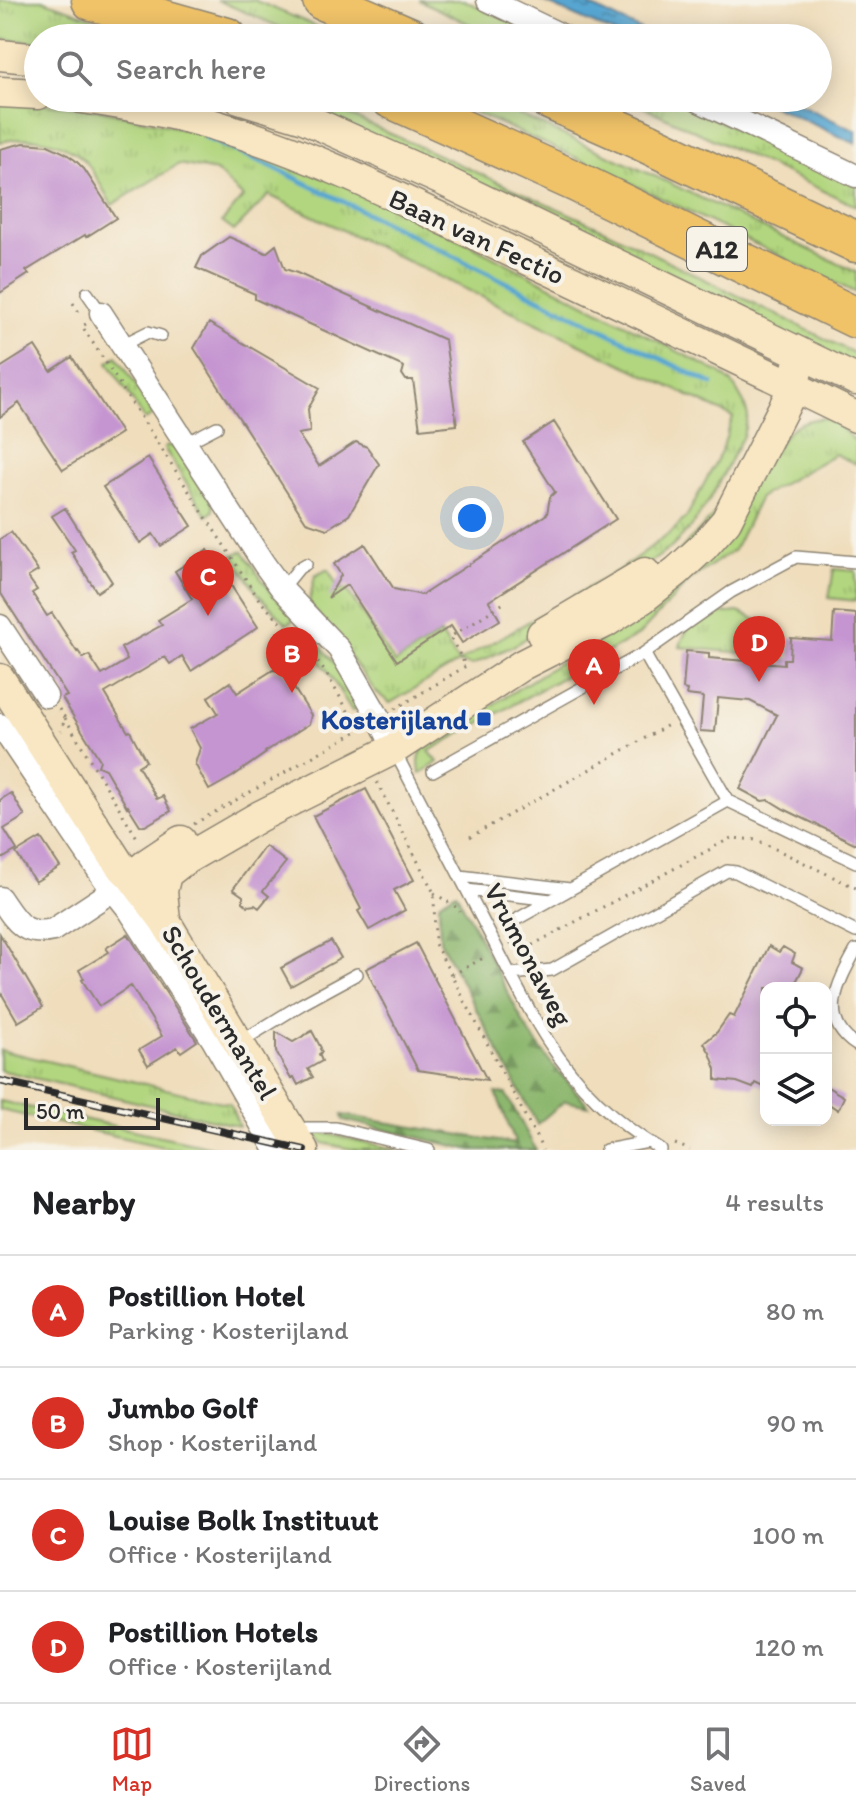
<!DOCTYPE html>
<html lang="en">
<head>
<meta charset="utf-8">
<style>
	body { margin:0; font-family:Itim,sans-serif; background:#f6f6f6; color:#202124 }
	.controls { position:absolute; right:24px; bottom:24px; display:grid; overflow:hidden; border-radius:16px; box-shadow:0 4px 20px #0003 }
	.controls button { width:72px; height:72px; display:grid; place-items:center; padding:0; border:0; border-bottom:2px solid #e0e0e0; background:#fff; color:#202124; font:40px sans-serif }
	.scale { position:absolute; left:24px; bottom:20px; width:136px; box-sizing:border-box; padding-left:8px; border:4px solid #2b2b2b; border-top:0; font-size:22px; line-height:28px; white-space:nowrap; color:#2b2b2b; -webkit-text-stroke:6px #f7f3e8; paint-order:stroke }
	.you { position:absolute; left:472px; top:518px; width:28px; height:28px; margin:-20px; border:6px solid #fff; border-radius:50%; background:#1a73e8; box-shadow:0 0 0 12px #1a73e833 }
	.badge { display:grid; place-items:center; width:52px; height:52px; border-radius:50%; background:#d93025; color:#fff; font-size:26px; font-weight:700 }
	.pin { position:absolute; translate:-50% -66px; filter:drop-shadow(0 2px 4px #0008) }
	.pin::after { content:''; position:absolute; top:42px; width:28px; height:24px; background:inherit; clip-path:polygon(0 0,100% 0,50% 100%) }
	.list { margin:0; padding:0; list-style:none }
	h2 { display:flex; justify-content:space-between; align-items:center; height:104px; margin:0; padding:0 32px; font-size:34px }
	h2 small { font-size:26px; font-weight:400; color:#757577 }
	.list li { display:grid; grid-template-columns:52px 1fr auto; gap:24px; align-items:center; box-sizing:border-box; height:112px; padding:0 32px; border-top:2px solid #e0e0e0 }
	.list b { display:block; font-size:30px; white-space:nowrap }
	.list p { margin:0; font-size:26px; white-space:nowrap; color:#757577 }
	.list em { font-size:26px; font-style:normal; color:#757577 }
	.icon { flex:none; width:44px; height:44px; fill:none; stroke:currentColor; stroke-width:2; stroke-linecap:round; stroke-linejoin:round }
	.map { position:relative; flex:none; width:856px; height:1150px; overflow:hidden }
	.search { position:absolute; background:#fff; box-shadow:0 4px 20px #0003; left:24px; right:24px; top:24px; height:88px; display:flex; align-items:center; gap:20px; box-sizing:border-box; padding:0 28px; border-radius:44px; color:#757577; font-size:30px }
	.sheet { height:552px; background:#fff }
	nav { display:flex; justify-content:space-around; align-items:center; box-sizing:border-box; height:112px; border-top:2px solid #e0e0e0; background:#fff; font-size:22px; color:#757577 }
	nav a { display:grid; justify-items:center; gap:4px }
	nav .on { color:#d93025 }
	.map>svg:first-child { display:block }
</style>
</head>
<body>
<div class="map">
<svg width="856" height="1150" viewBox="0 0 856 1150">
	<defs>
		<pattern id="grass-tufts" width="24" height="20" patternUnits="userSpaceOnUse" patternTransform="scale(2)"><rect width="24" height="20" fill="#b2d67f"/><path d="M3 7l-1-3M5 7V3M7 7l1-3M15 17l-1-3M17 17v-4M19 17l1-3" fill="none" stroke="#99b86e"/></pattern>
		<pattern id="forest-firs" width="22" height="20" patternUnits="userSpaceOnUse" patternTransform="scale(2)"><rect width="22" height="20" fill="#8db76e"/><path d="M5 1l3.5 6h-7zM16 11l3.5 6h-7z" fill="#73955b"/></pattern>
		<pattern id="water-ripples" width="26" height="14" patternUnits="userSpaceOnUse" patternTransform="scale(2)"><rect width="26" height="14" fill="#57a6d1"/><path d="M2 4q2-2 4 0t4 0M15 11q2-2 4 0t4 0" fill="none" stroke="#4887aa"/></pattern>
	</defs>
	<rect width="100%" height="100%" fill="#f7f3e8"/>
	<filter id="ink" filterUnits="userSpaceOnUse"><feTurbulence type="fractalNoise" baseFrequency=".0125" numOctaves="2"/><feDisplacementMap in="SourceGraphic" scale="16" xChannelSelector="R" yChannelSelector="G"/><feConvolveMatrix kernelMatrix="1 2 1 2 8 2 1 2 1" color-interpolation-filters="sRGB"/></filter>
	<filter id="wash" filterUnits="userSpaceOnUse"><feTurbulence type="fractalNoise" baseFrequency=".006" numOctaves="4" result="noise"/><feDisplacementMap in="SourceGraphic" scale="32" xChannelSelector="R" yChannelSelector="G"/><feGaussianBlur stdDeviation="1.8" result="paint"/><feColorMatrix in="noise" values="0 0 0 0 0 0 0 0 0 0 0 0 0 0 0 0 0 1.4 0 .05"/><feComposite in="paint" operator="in"/></filter>
	<g filter="url(#wash)">
		<rect width="100%" height="100%" fill="#efddbb"/>
		<path fill="url(#grass-tufts)" stroke="#6e8055" stroke-width="2" d="M 0,0 L 42,0 L 149,38 L 38,38 L 38,42 L 0,39 Z
			M 217,0 L 254,0 L 344,38 L 305,38 Z
			M 419,0 L 464,0 L 544,38 L 498,38 Z
			M 250,98 L 311,98 L 601,228 L 856,354 L 856,371 Z
			M 443,98 L 482,98 L 661,179 L 856,272 L 856,293 L 599,168 Z
			M 624,98 L 670,98 L 850,182 L 856,185 L 856,206 Z
			M 0,101 L 46,104 L 96,109 L 202,133 L 376,196 L 720,373 L 733,384 L 744,403 L 748,416 L 743,436 L 710,499 L 691,527 L 672,547 L 637,572 L 513,646 L 472,665 L 458,663 L 390,703 L 376,692 L 309,602 L 315,576 L 328,569 L 340,591 L 346,589 L 395,663 L 441,634 L 458,662 L 621,569 L 674,530 L 687,516 L 721,452 L 733,417 L 269,195 L 234,231 L 222,222 L 243,197 L 216,171 L 179,164 L 112,205 C 104,192 98,178 89,166 C 68,139 30,134 0,142 Z
			M 117,356 L 155,414 L 145,420 L 108,362 Z
			M 824,418 L 836,423 L 856,442 L 856,464 L 835,454 L 760,497 L 734,550 L 691,579 L 639,635 L 429,751 L 438,762 L 420,774 L 419,761 L 421,750 L 592,642 L 767,460 C 786,434 789,421 824,418 Z
			M 169,445 L 177,449 L 213,504 L 213,511 L 207,516 L 164,448 Z
			M 243,551 L 262,580 L 293,616 L 293,620 L 287,624 L 258,594 L 232,555 Z
			M 834,569 L 856,571 L 856,601 L 829,598 Z
			M 738,612 L 780,630 L 774,656 L 680,647 C 689,613 708,616 738,612 Z
			M 307,629 L 339,669 L 360,707 L 352,711 L 326,669 L 297,635 Z
			M 0,1050 L 230,1104 L 239,1126 L 0,1070 Z
			M 0,1101 L 225,1150 L 177,1150 L 0,1110 Z
			M 314,1131 L 399,1150 L 356,1150 L 323,1143 Z"/>
		<path fill="url(#forest-firs)" stroke="#5c714c" stroke-width="2" d="M 456,892 L 525,1026 L 551,1063 L 589,1106 L 565,1101 L 537,1124 L 440,941 L 439,903 Z
			M 496,1093 L 506,1094 L 536,1150 L 472,1150 L 343,1120 L 342,1115 L 516,1144 Z"/>
		<path fill="url(#water-ripples)" stroke="#41687e" stroke-width="2" d="M 539,0 L 578,0 L 658,38 L 625,38 Z
			M 756,98 L 786,98 L 856,131 L 856,144 Z"/>
		<g fill="none" stroke-linecap="round" stroke-linejoin="round">
			<path stroke="#57a6d1" stroke-width="5" d="M 206,138 L 269,165 L 712,384"/>
		</g>
		<g id="blocks">
			<path fill="#c595d1" d="M 24,143 L 48,145 L 65,153 L 75,160 L 84,169 L 116,218 L 86,237 L 85,235 L 47,258 L 26,271 L 29,274 L 0,293 L 0,149 Z
				M 229,237 L 266,253 L 276,245 L 285,269 L 297,273 L 445,340 L 457,425 L 420,429 L 413,380 L 406,380 L 402,374 L 404,367 L 255,299 L 255,294 L 196,268 L 202,256 Z
				M 209,323 L 320,388 L 308,409 L 310,432 L 298,434 L 319,466 L 356,442 L 367,447 L 379,464 L 349,515 L 327,529 L 306,522 L 194,348 Z
				M 35,346 L 51,371 L 72,357 L 121,433 L 63,470 L 19,403 L 0,417 L 0,368 Z
				M 554,422 L 616,519 L 489,601 L 500,620 L 462,643 L 451,626 L 397,661 L 347,585 L 328,598 L 341,575 L 334,564 L 365,544 L 394,589 L 422,595 L 547,514 L 550,497 L 555,492 L 523,442 Z
				M 148,458 L 192,526 L 161,546 L 153,534 L 140,543 L 103,487 Z
				M 65,508 L 112,582 L 97,592 L 71,552 L 75,550 L 52,516 Z
				M 11,532 L 38,571 L 28,577 L 37,590 L 32,593 L 47,616 L 52,613 L 77,652 L 78,651 L 83,658 L 89,655 L 102,675 L 127,660 L 121,648 L 162,625 L 158,620 L 192,599 L 175,571 L 208,550 L 258,627 L 191,671 L 182,656 L 170,664 L 165,657 L 105,693 L 128,732 L 130,731 L 146,761 L 138,766 L 157,799 L 163,796 L 171,811 L 145,826 L 140,825 L 128,806 L 127,807 L 105,769 L 98,766 L 100,760 L 62,698 L 67,696 L 0,592 L 0,539 Z
				M 834,612 L 856,614 L 856,844 L 784,809 L 769,800 L 762,801 L 740,789 L 777,715 L 750,701 L 718,698 L 715,732 L 700,731 L 703,697 L 686,695 L 687,690 L 683,689 L 686,651 L 709,653 L 709,658 L 784,664 L 784,659 L 790,659 L 791,638 L 832,641 Z
				M 273,670 L 283,671 L 311,715 L 309,724 L 265,752 L 266,753 L 232,777 L 209,790 L 195,764 L 200,748 L 190,729 L 218,713 L 208,697 L 230,682 L 237,693 Z
				M 366,789 L 414,880 L 394,890 L 405,910 L 369,930 L 358,911 L 361,909 L 313,816 Z
				M 11,793 L 25,816 L 4,829 L 17,850 L 0,860 L 0,800 Z
				M 41,838 L 60,867 L 35,882 L 16,853 Z
				M 265,846 L 286,862 L 263,891 L 269,896 L 259,908 L 255,905 L 248,906 L 243,902 L 243,896 L 233,889 Z
				M 0,934 L 43,1007 L 18,1022 L 0,991 Z
				M 128,934 L 197,1041 L 181,1052 L 177,1047 L 148,1065 L 139,1050 L 162,1036 L 131,986 L 99,1006 L 82,980 L 84,979 L 79,970 L 109,952 L 106,948 Z
				M 331,941 L 341,958 L 291,986 L 281,968 Z
				M 416,943 L 487,1080 L 418,1070 L 376,989 L 366,969 Z
				M 769,946 L 779,952 L 783,947 L 795,954 L 792,962 L 803,968 L 793,988 L 766,988 L 766,1088 L 756,1083 L 753,1088 L 737,1082 L 716,1080 L 716,1069 L 710,1053 L 704,1043 L 717,1032 L 729,1015 L 734,1017 Z
				M 312,1031 L 321,1048 L 320,1049 L 322,1052 L 319,1054 L 322,1061 L 308,1069 L 313,1077 L 298,1085 L 294,1077 L 291,1079 L 276,1052 L 276,1032 L 293,1042 Z
				M 826,1086 L 844,1097 L 838,1110 L 826,1102 Z"/>
		</g>
	</g>
	<g filter="url(#ink)">
		<use href="#blocks" fill-opacity="0" stroke="#8d8473" stroke-width="2"/>
		<g fill="none" stroke-linecap="round" stroke-linejoin="round">
			<defs>
				<path id="lane" d="M 87,293 L 101,313
					M 122,345 L 148,332 L 161,336
					M 186,443 L 217,427
					M 282,589 L 299,568 L 306,564
					M 644,653 L 728,801 L 856,862
					M 394,750 C 424,808 454,865 484,923 C 505,963 524,1004 548,1041 C 576,1085 616,1123 661,1150
					M 433,771 L 644,653 L 731,592 L 796,557 L 856,562
					M 460,876 L 570,889
					M 467,890 L 551,900
					M 519,918 L 728,801
					M 856,950 C 839,981 817,1019 856,1045
					M 511,974 L 552,970 L 727,871 L 736,872 L 856,932
					M 240,1042 L 302,1004 L 357,974
					M 306,1128 L 336,1128 L 429,1150
					M 606,1150 L 648,1142"/>
				<path id="street" d="M 488,0 L 567,38
					M 693,98 L 856,176
					M 101,313 L 264,564 L 282,589 L 339,649 L 379,718 L 394,749
					M 0,626 L 46,696
					M 0,725 L 105,880 L 129,910 L 213,1040 L 276,1150
					M 0,898 C 15,920 23,937 53,930 L 124,883"/>
				<path id="secondary" d="M 0,55 L 38,59
					M 0,92 L 38,94
					M 82,98 C 130,105 177,113 224,128 C 324,158 418,208 512,252 C 627,307 742,361 856,417
					M 239,98 L 304,118 L 442,180 L 856,380
					M 542,634 L 645,573
					M 0,679 L 119,864 L 132,877 L 165,921 L 303,1150
					M 132,877 L 148,863 L 181,841
					M 165,921 L 162,891 L 166,874 L 184,860 L 260,816 L 394,749 L 522,665 L 604,623 L 643,598 L 677,571 L 703,547 L 726,521 L 794,387 L 800,353"/>
				<path id="highway" d="M 92,0 L 227,38
					M 323,0 L 411,38
					M 391,98 L 577,182 L 856,318
					M 547,98 L 637,138 L 856,242"/>
			</defs>
			<use href="#lane" stroke="#8d8473" stroke-width="14"/>
			<use href="#street" stroke="#8d8473" stroke-width="25"/>
			<use href="#secondary" stroke="#8d8473" stroke-width="33"/>
			<use href="#highway" stroke="#8d8473" stroke-width="43"/>
			<path stroke="#8d8473" stroke-width="3" stroke-dasharray="2 6" stroke-linecap="butt" d="M 73,303 L 80,314
				M 86,324 L 82,326 L 260,601 L 309,651 L 326,673 L 359,730
				M 59,709 L 65,718 L 61,731
				M 395,709 L 466,666 L 450,637 L 507,601
				M 65,718 L 139,841
				M 377,782 L 434,893 L 435,944 L 543,1150
				M 194,824 L 361,729
				M 470,837 L 670,724
				M 434,893 L 459,909 L 460,912
				M 510,944 L 519,939 L 519,933
				M 525,949 L 731,838 L 757,840 L 856,888
				M 452,975 L 487,956
				M 675,1144 L 690,1150"/>
			<use href="#lane" stroke="#fff" stroke-width="11"/>
			<use href="#street" stroke="#fff" stroke-width="22"/>
			<use href="#secondary" stroke="#f9e7c3" stroke-width="30"/>
			<use href="#highway" stroke="#f0c369" stroke-width="40"/>
			<defs>
				<path id="rail" d="M 0,1081 L 304,1150"/>
			</defs>
			<use href="#rail" stroke="#2b2b2b" stroke-width="8"/>
			<use href="#rail" stroke="#f7f3e8" stroke-width="5" stroke-dasharray="15" stroke-linecap="butt"/>
		</g>
	</g>
	<rect fill="#1a4fb4" stroke="#f7f3e8" stroke-width="3" x="476" y="711" width="16" height="16" rx="4"/>
	<g text-anchor="middle" dominant-baseline="central" stroke-width="8" stroke-linejoin="round" paint-order="stroke">
		<rect fill="#f7f3e8" stroke="#686764" stroke-width="2" x="687" y="227" width="60" height="44" rx="6"/>
		<g font-size="26" font-weight="bold" fill="#2b2b2b">
			<text x="717" y="249">A12</text>
		</g>
		<g font-size="28" fill="#2b2b2b" stroke="#f7f3e8">
			<text transform="translate(477 236) rotate(25)">Baan van Fectio</text>
			<text transform="translate(529 954) rotate(62)">Vrumonaweg</text>
			<text transform="translate(220 1012) rotate(59)">Schoudermantel</text>
		</g>
		<g font-size="28" font-weight="bold" fill="#164399" stroke="#f7f3e8" text-anchor="end">
			<text x="468" y="719">Kosterijland</text>
		</g>
	</g>
</svg>
<div class="controls">
<button><svg class="icon" aria-label="locate" viewBox="0 0 24 24"><circle cx="12" cy="12" r="6"/><path d="M12 2v4M12 18v4M2 12h4M18 12h4"/></svg></button>
<button><svg class="icon" aria-label="layers" viewBox="0 0 24 24"><path d="M12 4l9 5-9 5-9-5zM3 14l9 5 9-5"/></svg></button>
</div>
<div class="scale">50 m</div>
<div class="you"></div>
<div class="pin badge" style="left:594px;top:705px">A</div>
<div class="pin badge" style="left:292px;top:693px">B</div>
<div class="pin badge" style="left:208px;top:616px">C</div>
<div class="pin badge" style="left:759px;top:682px">D</div>
<div class="search"><svg class="icon" aria-label="search" viewBox="0 0 24 24"><circle cx="10" cy="10" r="6"/><path d="M15 15l6 6"/></svg>Search here</div>
</div>
<section class="sheet">
<h2>Nearby<small>4 results</small></h2>
<ul class="list">
<li><span class="badge">A</span><div><b>Postillion Hotel</b><p>Parking · Kosterijland</p></div><em>80 m</em></li>
<li><span class="badge">B</span><div><b>Jumbo Golf</b><p>Shop · Kosterijland</p></div><em>90 m</em></li>
<li><span class="badge">C</span><div><b>Louise Bolk Instituut</b><p>Office · Kosterijland</p></div><em>100 m</em></li>
<li><span class="badge">D</span><div><b>Postillion Hotels</b><p>Office · Kosterijland</p></div><em>120 m</em></li>
</ul>
</section>
<nav>
<a class="on"><svg class="icon" aria-label="map" viewBox="0 0 24 24"><path d="M3 6l6-2 6 2 6-2v14l-6 2-6-2-6 2zM9 4v14M15 6v14"/></svg>Map</a>
<a><svg class="icon" aria-label="directions" viewBox="0 0 24 24"><path d="M12 3l9 9-9 9-9-9zM9 14v-3h6M13 9l2 2-2 2"/></svg>Directions</a>
<a><svg class="icon" aria-label="saved" viewBox="0 0 24 24"><path d="M7 4h10v16l-5-4-5 4z"/></svg>Saved</a>
</nav>
</body>
</html>
